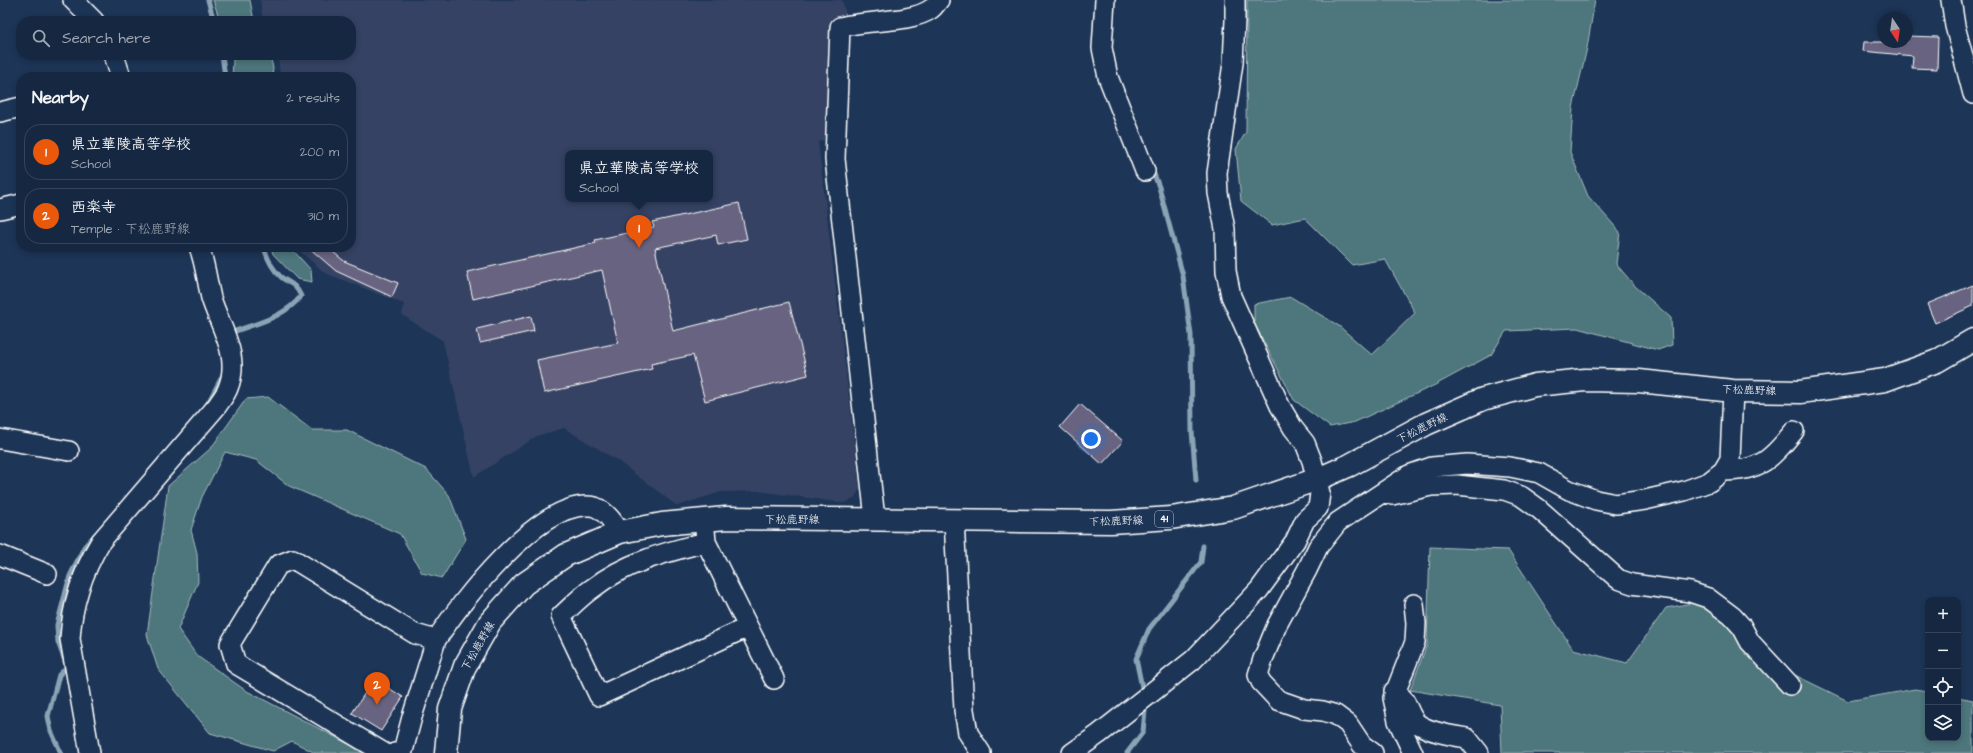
<!DOCTYPE html>
<html lang="en">
<head>
<meta charset="utf-8">
<style>
	body { margin:0; font-family:"Architects Daughter","Klee One",sans-serif; background:#1f3048; color:#f1f3f6 }
	.controls { position:absolute; right:12px; bottom:12px; display:grid; overflow:hidden; border-radius:8px; box-shadow:0 2px 6px #0003 }
	.controls button { width:36px; height:36px; display:grid; place-items:center; padding:0; border:0; border-bottom:1px solid #35445a; background:#162841; color:#f1f3f6; font:20px sans-serif }
	.compass { position:absolute; left:1877px; top:12px; width:36px; height:36px; border-radius:50%; background:#162841; box-shadow:0 2px 6px #0003; rotate:167deg }
	.you { position:absolute; left:1091px; top:439px; width:14px; height:14px; margin:-10px; border:3px solid #fff; border-radius:50%; background:#1a73e8; box-shadow:0 0 0 6px #1a73e833 }
	.badge { display:grid; place-items:center; width:26px; height:26px; border-radius:50%; background:#ea580c; color:#fff; font-size:13px; font-weight:700 }
	.pin { position:absolute; translate:-50% -33px; filter:drop-shadow(0 1px 2px #0008) }
	.pin::after { content:''; position:absolute; top:21px; width:14px; height:12px; background:inherit; clip-path:polygon(0 0,100% 0,50% 100%) }
	.popup { position:absolute; left:565px; top:150px; width:148px; height:52px; box-sizing:border-box; display:grid; place-content:center; border-radius:8px; background:#162841; filter:drop-shadow(0 1px 3px #0005); font-size:13px; white-space:nowrap; color:#9ea6b1 }
	.popup b { font-size:15px; color:#f1f3f6 }
	.popup::after { content:''; position:absolute; left:50%; top:100%; margin-left:-8px; border:8px solid transparent; border-top-color:#162841 }
	.list { margin:0; padding:0; list-style:none }
	h2 { display:flex; justify-content:space-between; align-items:center; height:52px; margin:0; padding:0 16px; font-size:17px }
	h2 small { font-size:13px; font-weight:400; color:#9ea6b1 }
	.list li { display:grid; grid-template-columns:26px 1fr auto; gap:12px; align-items:center; box-sizing:border-box; height:56px; margin:0 8px 8px; padding:0 8px; border:1px solid #35445a; border-radius:16px }
	.list b { display:block; font-size:15px; white-space:nowrap }
	.list p { margin:0; font-size:13px; white-space:nowrap; color:#9ea6b1 }
	.list em { font-size:13px; font-style:normal; color:#9ea6b1 }
	.icon { flex:none; width:22px; height:22px; fill:none; stroke:currentColor; stroke-width:2; stroke-linecap:round; stroke-linejoin:round }
	.map { position:relative; flex:none; width:1973px; height:753px; overflow:hidden }
	.search { position:absolute; background:#162841; box-shadow:0 2px 6px #0003; left:16px; top:16px; width:340px; height:44px; display:flex; align-items:center; gap:10px; box-sizing:border-box; padding:0 14px; border-radius:16px; color:#9ea6b1; font-size:15px }
	.panel { position:absolute; background:#162841; box-shadow:0 2px 6px #0003; left:16px; top:72px; width:340px; height:180px; border-radius:16px }
	.map>svg:first-child { display:block }
</style>
</head>
<body>
<div class="map">
<svg width="1973" height="753" viewBox="0 0 1973 753">
	<rect width="100%" height="100%" fill="#1d3557"/>
	<filter id="ink" filterUnits="userSpaceOnUse"><feTurbulence type="fractalNoise" baseFrequency=".025" numOctaves="2"/><feDisplacementMap in="SourceGraphic" scale="8" xChannelSelector="R" yChannelSelector="G"/><feConvolveMatrix kernelMatrix="1 2 1 2 8 2 1 2 1" color-interpolation-filters="sRGB"/></filter>
	<g filter="url(#ink)">
		<path fill="#344363" fill-rule="evenodd" d="M 260,0 L 842,0 L 847,18 L 829,138 L 818,142 L 860,488 L 854,499 L 844,503 L 758,491 L 721,492 L 677,506 L 618,461 L 564,428 L 537,436 L 474,477 L 443,341 L 402,315 L 404,304 L 325,273 L 295,247 L 351,247 L 351,77 L 280,77 L 278,55 L 351,55 L 351,21 L 263,21 ZM 568,153 L 710,153 L 710,199 L 568,199 Z"/>
		<path fill="#4e777c" stroke="#a6bbbe" d="M 213,0 L 250,0 L 254,21 L 220,21 Z
			M 1247,0 L 1595,0 L 1587,48 L 1573,108 L 1570,152 L 1588,196 L 1620,232 L 1616,264 L 1635,286 L 1671,318 L 1672,345 L 1658,350 L 1577,328 L 1506,331 L 1491,355 L 1435,385 L 1355,422 L 1330,427 L 1294,400 L 1254,323 L 1254,304 L 1291,297 L 1339,326 L 1372,355 L 1415,313 L 1385,259 L 1352,265 L 1305,218 L 1272,225 L 1241,201 L 1236,149 L 1246,132 Z
			M 232,55 L 270,55 L 273,68 L 272,77 L 232,77 L 233,61 Z
			M 271,247 L 290,247 L 311,270 L 312,282 L 297,279 L 273,254 Z
			M 268,397 L 312,430 L 347,430 L 426,469 L 449,495 L 466,539 L 442,578 L 422,573 L 400,534 L 289,486 L 256,460 L 225,452 L 202,497 L 191,530 L 197,553 L 198,582 L 178,629 L 197,656 L 245,690 L 366,753 L 315,753 L 292,741 L 273,751 L 210,733 L 158,669 L 147,635 L 168,486 L 211,448 L 246,399 Z
			M 1430,547 L 1508,550 L 1573,649 L 1627,663 L 1666,608 L 1703,601 L 1758,657 L 1848,701 L 1915,689 L 1928,691 L 1928,738 L 1958,738 L 1958,697 L 1973,700 L 1973,753 L 1502,753 L 1500,705 L 1410,690 L 1427,645 Z"/>
		<g fill="none" stroke-linecap="round" stroke-linejoin="round">
			<path stroke="#8ba4b5" stroke-width="5" d="M 208,0 L 214,21
				M 222,55 L 225,77
				M 1152,169 L 1159,187 L 1183,276 L 1191,335 L 1192,431 L 1196,480
				M 233,332 C 257,323 285,317 301,296 C 294,282 291,285 281,277 C 272,269 267,258 264,247
				M 207,405 L 223,375
				M 1143,692 L 1136,659 L 1149,629 L 1201,562 L 1203,546
				M 61,753 L 51,731 L 48,716 L 59,675 L 67,667 L 58,642 L 57,625 L 70,576 L 84,547 L 96,534
				M 1127,753 L 1143,732 L 1145,710"/>
		</g>
		<path fill="#686380" stroke="#fff" d="M 1907,36 L 1938,37 L 1937,69 L 1912,68 L 1913,56 L 1863,51 L 1864,42 L 1907,42 Z
			M 739,203 L 747,239 L 718,245 L 716,235 L 655,248 L 673,331 L 789,302 L 808,375 L 705,401 L 693,355 L 651,364 L 652,369 L 544,393 L 537,360 L 618,343 L 602,270 L 473,299 L 467,272 L 596,243 L 595,240 L 654,227 L 652,222 Z
			M 308,247 L 327,247 L 344,261 L 398,283 L 392,297 L 336,271 Z
			M 1973,285 L 1973,306 L 1935,323 L 1927,304 Z
			M 531,316 L 534,331 L 480,343 L 477,329 Z
			M 1080,404 L 1123,441 L 1102,464 L 1060,427 Z
			M 374,679 L 403,697 L 381,731 L 352,713 Z"/>
		<g fill="none" stroke-linecap="round" stroke-linejoin="round">
			<defs>
				<path id="street" d="M 73,0 L 94,21
					M 1105,0 L 1102,48 L 1108,77 L 1145,171
					M 1951,0 L 1955,26 L 1973,94
					M 114,55 L 121,77
					M 0,112 L 21,107
					M 0,209 L 21,204
					M 0,439 L 69,451
					M 1723,471 C 1761,471 1771,459 1794,431
					M 1384,492 L 1392,495 L 1431,486 L 1457,485 L 1504,490 L 1521,496 L 1539,509 L 1618,579 L 1632,584 L 1690,592 L 1708,598 L 1732,616 L 1742,627 L 1750,642 L 1790,685
					M 875,519 L 835,159 L 840,27 C 865,20 912,23 931,9 C 934,7 936,3 939,0
					M 954,520 L 964,710 L 968,733 L 981,753
					M 705,530 L 706,542 L 774,679
					M 706,542 C 667,552 626,562 593,588 C 581,596 571,607 561,616 L 599,696 L 748,627
					M 0,555 L 47,574
					M 436,640 C 462,600 536,506 586,506 C 588,506 593,506 595,507 C 606,511 614,523 620,532
					M 1394,691 C 1409,701 1405,707 1414,720 C 1422,731 1454,736 1467,738 L 1479,753
					M 90,753 L 70,639 C 72,603 83,571 101,541 L 217,406 C 221,400 226,394 228,388 C 241,356 220,327 211,298 C 207,281 205,263 199,247
					M 384,753 L 236,664 L 230,644 L 278,565 L 293,559 L 415,634 L 436,640 L 412,717 L 403,751 L 395,753
					M 1072,753 L 1099,734 L 1193,660 L 1259,590 L 1295,541 L 1305,520 L 1318,508 L 1320,493 L 1312,461 L 1305,443 L 1293,428 L 1280,406 L 1231,296 L 1226,271 L 1225,229 L 1218,193 L 1217,173 L 1233,63 L 1235,20 L 1235,0
					M 1373,753 L 1362,745 L 1348,724 L 1336,715 L 1323,711 L 1304,709 L 1278,700 L 1261,682 L 1258,675 L 1263,659 L 1277,625 L 1307,570 L 1318,547 L 1338,522 L 1409,475 L 1432,467 L 1467,464 L 1510,467 L 1539,473 L 1569,490 L 1596,500 L 1616,504 L 1645,500 L 1684,491 L 1709,482 L 1723,471 L 1730,459 L 1733,391
					M 1413,753 L 1398,721 L 1393,698 L 1415,642 L 1416,623 L 1414,604"/>
				<path id="primary" d="M 446,753 L 450,709 L 465,666 L 490,622 L 524,584 L 566,555 L 620,532 L 662,524 L 726,518 L 1111,522 L 1171,518 L 1233,508 L 1318,479 L 1350,465 L 1426,424 L 1483,399 L 1535,385 L 1585,380 L 1639,381 L 1733,391 L 1800,392 L 1885,380 L 1937,361 L 1973,340"/>
			</defs>
			<use href="#street" stroke="#fff" stroke-width="22"/>
			<use href="#primary" stroke="#fff" stroke-width="25"/>
			<use href="#street" stroke="#1d3557" stroke-width="19"/>
			<use href="#primary" stroke="#1d3557" stroke-width="22"/>
		</g>
	</g>
	<g text-anchor="middle" dominant-baseline="central" stroke-width="3.5" stroke-linejoin="round" paint-order="stroke">
		<rect fill="#1d3557" stroke="#bbc2cd" stroke-width="1" x="1155" y="511" width="18" height="16" rx="3"/>
		<g font-size="10" font-weight="bold" fill="#fff">
			<text x="1164" y="519">41</text>
		</g>
		<g font-size="11" fill="#fff" stroke="#1d3557">
			<text transform="translate(1749 390) rotate(2)">下松鹿野線</text>
			<text transform="translate(1422 428) rotate(-26)">下松鹿野線</text>
			<text x="792" y="519">下松鹿野線</text>
			<text transform="translate(1116 521) rotate(-2)">下松鹿野線</text>
			<text transform="translate(478 646) rotate(-60)">下松鹿野線</text>
		</g>
	</g>
</svg>
<div class="controls">
<button>+</button>
<button>−</button>
<button><svg class="icon" aria-label="locate" viewBox="0 0 24 24"><circle cx="12" cy="12" r="6"/><path d="M12 2v4M12 18v4M2 12h4M18 12h4"/></svg></button>
<button><svg class="icon" aria-label="layers" viewBox="0 0 24 24"><path d="M12 4l9 5-9 5-9-5zM3 14l9 5 9-5"/></svg></button>
</div>
<svg class="compass" viewBox="-18 -18 36 36"><path d="M0-13l5 13h-10z" fill="#e53935"/><path d="M0 13l5-13h-10z" fill="#9ea6b1"/></svg>
<div class="you"></div>
<div class="pin badge" style="left:639px;top:248px">1</div>
<div class="popup"><b>県立華陵高等学校</b>School</div>
<div class="pin badge" style="left:377px;top:705px">2</div>
<div class="search"><svg class="icon" aria-label="search" viewBox="0 0 24 24"><circle cx="10" cy="10" r="6"/><path d="M15 15l6 6"/></svg>Search here</div>
<section class="panel">
<h2>Nearby<small>2 results</small></h2>
<ul class="list">
<li><span class="badge">1</span><div><b>県立華陵高等学校</b><p>School</p></div><em>200 m</em></li>
<li><span class="badge">2</span><div><b>西楽寺</b><p>Temple · 下松鹿野線</p></div><em>310 m</em></li>
</ul>
</section>
</div>
</body>
</html>
